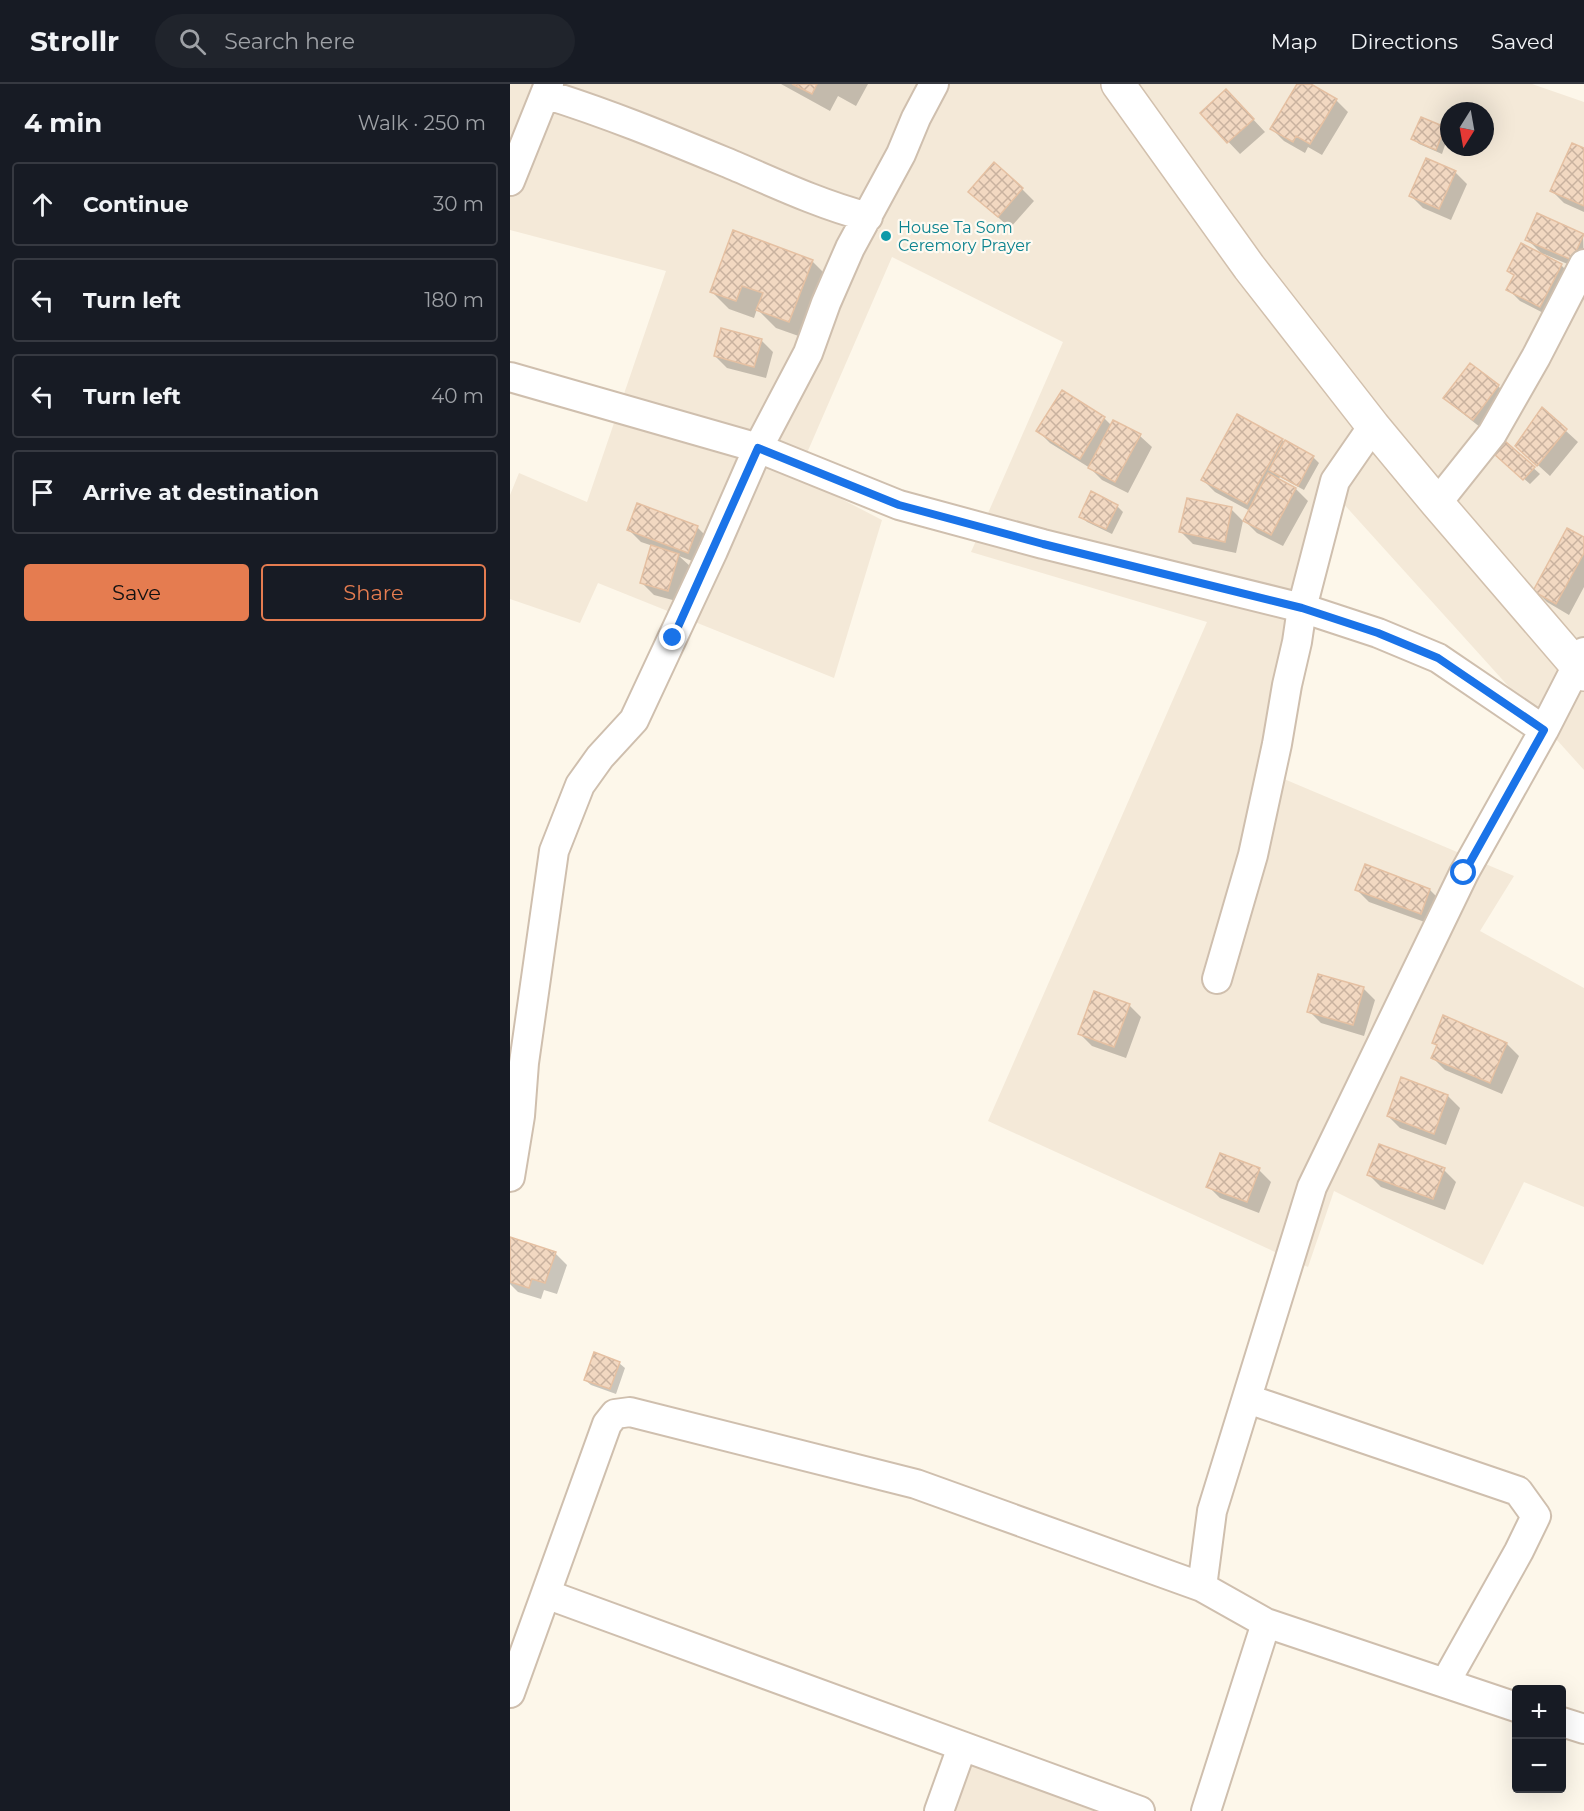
<!DOCTYPE html>
<html lang="en">
<head>
<meta charset="utf-8">
<style>
	body { margin:0; font-family:Montserrat,sans-serif; background:#20242c; color:#f1f3f6 }
	.controls { position:absolute; right:18px; bottom:18px; display:grid; overflow:hidden; border-radius:6px; box-shadow:0 6px 24px #0002 }
	.controls button { width:54px; height:54px; display:grid; place-items:center; padding:0; border:0; border-bottom:2px solid #363941; background:#171b24; color:#f1f3f6; font:30px sans-serif }
	.compass { position:absolute; left:930px; top:18px; width:54px; height:54px; border-radius:50%; background:#171b24; box-shadow:0 6px 24px #0002; rotate:191deg }
	.stop { position:absolute; width:18px; height:18px; margin:-14px; border:4px solid #1a73e8; border-radius:50%; background:#fff }
	.stop.end { background:#1a73e8; border-color:#fff; box-shadow:0 2px 6px #0008 }
	.list { margin:0; padding:0; list-style:none }
	h2 { display:flex; justify-content:space-between; align-items:center; height:78px; margin:0; padding:0 24px; font-size:26px }
	h2 small { font-size:20px; font-weight:400; color:#9ea1a6 }
	.list li { display:grid; grid-template-columns:39px 1fr auto; gap:18px; align-items:center; box-sizing:border-box; height:84px; margin:0 12px 12px; padding:0 12px; border:2px solid #363941; border-radius:6px }
	.list b { display:block; font-size:22px; white-space:nowrap }
	.list em { font-size:20px; font-style:normal; color:#9ea1a6 }
	.actions { display:flex; gap:12px; padding:18px 24px }
	.actions a { flex:1; padding:14px 0; border:2px solid #e57c50; border-radius:6px; text-align:center; font-size:21px; color:#e57c50 }
	.actions .main { background:#e57c50; color:#111 }
	.icon { flex:none; width:33px; height:33px; fill:none; stroke:currentColor; stroke-width:2; stroke-linecap:round; stroke-linejoin:round }
	.map { position:relative; flex:none; width:1074px; height:1727px; overflow:hidden }
	header { display:flex; align-items:center; gap:36px; box-sizing:border-box; height:84px; padding:0 30px; background:#171b24; border-bottom:2px solid #363941 }
	header strong { font-size:28px }
	nav { display:flex; gap:33px; margin-inline-start:auto; font-size:21px }
	.search { width:420px; height:54px; background:#20242c; display:flex; align-items:center; gap:15px; box-sizing:border-box; padding:0 21px; border-radius:33px; color:#9ea1a6; font-size:22px }
	main { display:flex }
	aside { flex:1; background:#171b24 }
	.map>svg:first-child { display:block }
</style>
</head>
<body>
<header>
<strong>Strollr</strong>
<div class="search"><svg class="icon" aria-label="search" viewBox="0 0 24 24"><circle cx="10" cy="10" r="6"/><path d="M15 15l6 6"/></svg>Search here</div>
<nav><a>Map</a><a>Directions</a><a>Saved</a></nav>
</header>
<main>
<aside>
<h2>4 min<small>Walk · 250 m</small></h2>
<ul class="list">
<li><svg class="icon" aria-label="ahead" viewBox="0 0 24 24"><path d="M12 20V5M6 11l6-6 6 6"/></svg><div><b>Continue</b></div><em>30 m</em></li>
<li><svg class="icon" aria-label="left" viewBox="0 0 24 24"><path d="M17 20v-9H6M10 6l-5 5 5 5"/></svg><div><b>Turn left</b></div><em>180 m</em></li>
<li><svg class="icon" aria-label="left" viewBox="0 0 24 24"><path d="M17 20v-9H6M10 6l-5 5 5 5"/></svg><div><b>Turn left</b></div><em>40 m</em></li>
<li><svg class="icon" aria-label="arrive" viewBox="0 0 24 24"><path d="M6 21V4h12l-3 4 3 4H6"/></svg><div><b>Arrive at destination</b></div></li>
</ul>
<div class="actions"><a class="main">Save</a><a>Share</a></div>
</aside>
<div class="map">
<svg width="1074" height="1727" viewBox="0 0 1074 1727">
	<defs>
		<pattern id="building-cross-hatch" width="8" height="8" patternUnits="userSpaceOnUse" patternTransform="scale(1.5)"><rect width="8" height="8" fill="#f2d8c1"/><path d="M0 0l8 8M0 8l8-8" fill="none" stroke="#c9b29f"/></pattern>
	</defs>
	<rect width="100%" height="100%" fill="#fdf7ea"/>
	<path fill="#f4e9d8" fill-rule="evenodd" d="M 0,0 L 1022,0 L 1074,18 L 1074,686 L 831,417 L 774,695 L 1004,792 L 970,847 L 1074,904 L 1074,1123 L 1014,1098 L 973,1181 L 824,1107 L 798,1183 L 478,1037 L 697,538 L 461,468 L 553,258 L 382,173 L 287,392 L 372,436 L 324,594 L 88,499 L 70,539 L 0,515 L 0,411 L 9,389 L 77,418 L 156,187 L 0,146 ZM 939,27 L 975,27 L 975,63 L 939,63 Z
		M 448,1660 L 628,1727 L 420,1727 Z"/>
	<path fill="#0003" d="M 271,0 L 358,0 L 346,22 L 328,12 L 320,27 Z
		M 788,0 L 798,0 L 826,16 L 838,28 L 812,71 L 798,63 L 795,69 L 774,57 L 762,45 Z
		M 728,19 L 755,48 L 730,70 L 692,30 Z
		M 912,35 L 935,44 L 939,49 L 932,70 L 909,60 L 903,55 Z
		M 1074,66 L 1074,128 L 1054,119 L 1042,107 Z
		M 945,88 L 957,100 L 941,136 L 913,124 L 901,112 Z
		M 512,105 L 524,117 L 500,144 L 460,108 Z
		M 1073,151 L 1074,187 L 1034,170 L 1033,172 L 1051,181 L 1063,193 L 1043,234 L 1010,217 L 998,205 L 1005,192 L 999,186 L 1033,171 L 1017,155 Z
		M 302,177 L 320,195 L 297,255 L 266,244 L 247,225 L 244,234 L 219,225 L 201,207 Z
		M 251,256 L 263,268 L 256,294 L 217,284 L 205,272 Z
		M 988,302 L 1000,314 L 975,347 L 947,325 L 935,314 Z
		M 552,308 L 594,334 L 602,342 L 630,352 L 642,363 L 618,409 L 592,396 L 580,384 L 540,359 L 528,347 Z
		M 1032,325 L 1068,358 L 1040,392 L 1019,373 Z
		M 772,356 L 803,373 L 809,379 L 794,406 L 770,393 L 768,396 L 786,405 L 798,417 L 773,462 L 747,449 L 735,437 L 740,427 L 705,408 L 693,396 Z
		M 996,359 L 1030,390 L 1020,400 L 992,375 Z
		M 607,422 L 613,428 L 602,450 L 577,438 L 571,432 Z
		M 721,425 L 733,437 L 726,469 L 683,460 L 671,448 Z
		M 187,443 L 199,455 L 190,480 L 169,472 L 181,483 L 170,518 L 144,511 L 132,499 L 143,462 L 131,458 L 119,446 Z
		M 1074,455 L 1074,503 L 1059,531 L 1037,518 L 1025,506 Z
		M 847,806 L 920,806 L 932,818 L 923,841 L 859,818 Z
		M 853,904 L 865,916 L 854,952 L 811,939 L 799,927 Z
		M 619,921 L 631,933 L 616,974 L 582,962 L 570,950 Z
		M 923,958 L 997,960 L 1009,972 L 992,1010 L 935,986 L 923,974 L 928,963 Z
		M 938,1012 L 950,1024 L 936,1061 L 890,1044 L 878,1032 Z
		M 711,1071 L 749,1086 L 761,1098 L 749,1129 L 710,1114 L 698,1102 Z
		M 934,1086 L 946,1098 L 935,1126 L 871,1103 L 859,1091 Z
		M 0,1155 L 45,1169 L 57,1181 L 47,1210 L 34,1206 L 31,1215 L 8,1208 L 0,1200 Z
		M 109,1279 L 115,1284 L 106,1310 L 81,1301 L 75,1296 Z"/>
	<path fill="url(#building-cross-hatch)" stroke="#e5c0a2" stroke-width="1.5" d="M 282,0 L 307,0 L 302,10 Z
		M 787,0 L 801,0 L 827,15 L 800,60 L 786,52 L 783,58 L 760,45 Z
		M 716,5 L 744,35 L 717,59 L 690,29 Z
		M 911,33 L 935,43 L 926,66 L 901,55 Z
		M 1062,59 L 1074,64 L 1074,122 L 1040,107 Z
		M 916,74 L 946,87 L 929,125 L 899,112 Z
		M 484,78 L 513,104 L 488,133 L 458,108 Z
		M 1027,129 L 1074,150 L 1062,176 L 1015,156 Z
		M 223,146 L 303,176 L 279,238 L 246,226 L 253,209 L 232,202 L 226,217 L 200,208 Z
		M 1011,159 L 1052,180 L 1030,223 L 996,206 L 1004,191 L 997,187 Z
		M 211,244 L 252,255 L 244,283 L 204,272 Z
		M 960,279 L 989,301 L 963,336 L 933,314 Z
		M 552,306 L 595,333 L 570,375 L 526,347 Z
		M 1032,323 L 1057,345 L 1027,382 L 1005,362 Z
		M 727,330 L 773,355 L 737,420 L 691,396 Z
		M 603,336 L 631,350 L 605,398 L 578,384 Z
		M 775,356 L 804,372 L 788,402 L 759,386 Z
		M 995,357 L 1025,383 L 1013,396 L 984,370 Z
		M 758,389 L 786,404 L 761,451 L 733,437 Z
		M 581,407 L 608,421 L 596,445 L 569,433 Z
		M 677,414 L 722,423 L 715,458 L 669,448 Z
		M 127,419 L 188,442 L 178,469 L 117,446 Z
		M 1057,444 L 1074,453 L 1074,469 L 1046,520 L 1023,507 Z
		M 141,461 L 169,470 L 158,507 L 130,499 Z
		M 855,780 L 920,805 L 911,830 L 845,806 Z
		M 808,890 L 854,903 L 843,941 L 797,928 Z
		M 584,907 L 620,920 L 604,963 L 568,950 Z
		M 933,931 L 997,959 L 980,999 L 921,974 L 927,961 L 922,959 Z
		M 891,993 L 938,1011 L 924,1050 L 877,1032 Z
		M 869,1060 L 935,1084 L 923,1115 L 857,1091 Z
		M 710,1069 L 750,1084 L 737,1118 L 696,1103 Z
		M 0,1153 L 46,1168 L 35,1199 L 22,1195 L 19,1204 L 0,1198 Z
		M 84,1268 L 110,1278 L 100,1305 L 74,1296 Z"/>
	<g fill="none" stroke-linecap="round" stroke-linejoin="round">
		<defs>
			<path id="street" d="M 35,10 C 100,30 162,56 225,82 C 269,101 312,121 358,133
				M 0,97 L 39,0
				M 0,293 L 248,364 L 389,421 L 533,460 L 792,524 L 868,549 L 928,574 L 1034,646
				M 927,419 L 982,350 L 1026,273 L 1074,180
				M 707,895 L 743,771 L 767,660 L 777,601 L 787,558 L 792,524 L 825,397 L 863,342
				M 0,1093 L 10,1032 L 14,979 L 44,767 L 70,701 L 90,673 L 124,636 L 203,467 L 248,364 L 298,269 L 316,219 L 340,164 L 391,70 L 406,34 L 424,0
				M 738,1315 L 1008,1407 L 1026,1432 L 1009,1467 L 935,1599
				M 36,1510 L 630,1727
				M 756,1539 L 1006,1623
				M 0,1609 L 97,1340 L 105,1330 L 120,1328 L 406,1400 L 692,1503
				M 1052,1638 L 1074,1645
				M 429,1727 L 452,1663
				M 696,1727 L 756,1539 L 692,1503 L 702,1427 L 802,1103 L 954,789 L 1034,646 L 1074,568"/>
			<path id="secondary" d="M 608,0 L 739,183 L 863,342 L 927,419 L 1074,590"/>
		</defs>
		<use href="#street" stroke="#cfbfae" stroke-width="32"/>
		<use href="#secondary" stroke="#d2c0ad" stroke-width="36"/>
		<use href="#street" stroke="#fff" stroke-width="28"/>
		<use href="#secondary" stroke="#fff" stroke-width="33"/>
	</g>
	<g fill="none" stroke-linecap="round" stroke-linejoin="round">
		<path stroke="#1a73e8" stroke-width="8" d="M 163,554 L 248,364 L 389,421 L 533,460 L 792,524 L 868,549 L 928,574 L 1034,646 L 954,789"/>
	</g>
	<circle fill="#0f9aa8" stroke="#fffaf1" stroke-width="2" cx="376" cy="152" r="6"/>
	<g text-anchor="middle" dominant-baseline="central" stroke-width="4.5" stroke-linejoin="round" paint-order="stroke">
		<g font-size="16" fill="#0d838f" stroke="#fffaf1" text-anchor="start">
			<text x="388" y="143">House Ta Som<tspan x="388" dy="18">Ceremory Prayer</tspan></text>
		</g>
	</g>
</svg>
<div class="controls">
<button>+</button>
<button>−</button>
</div>
<svg class="compass" viewBox="-18 -18 36 36"><path d="M0-13l5 13h-10z" fill="#e53935"/><path d="M0 13l5-13h-10z" fill="#9ea1a6"/></svg>
<div class="stop" style="left:954px;top:789px"></div>
<div class="stop end" style="left:163px;top:554px"></div>
</div>
</main>
</body>
</html>
